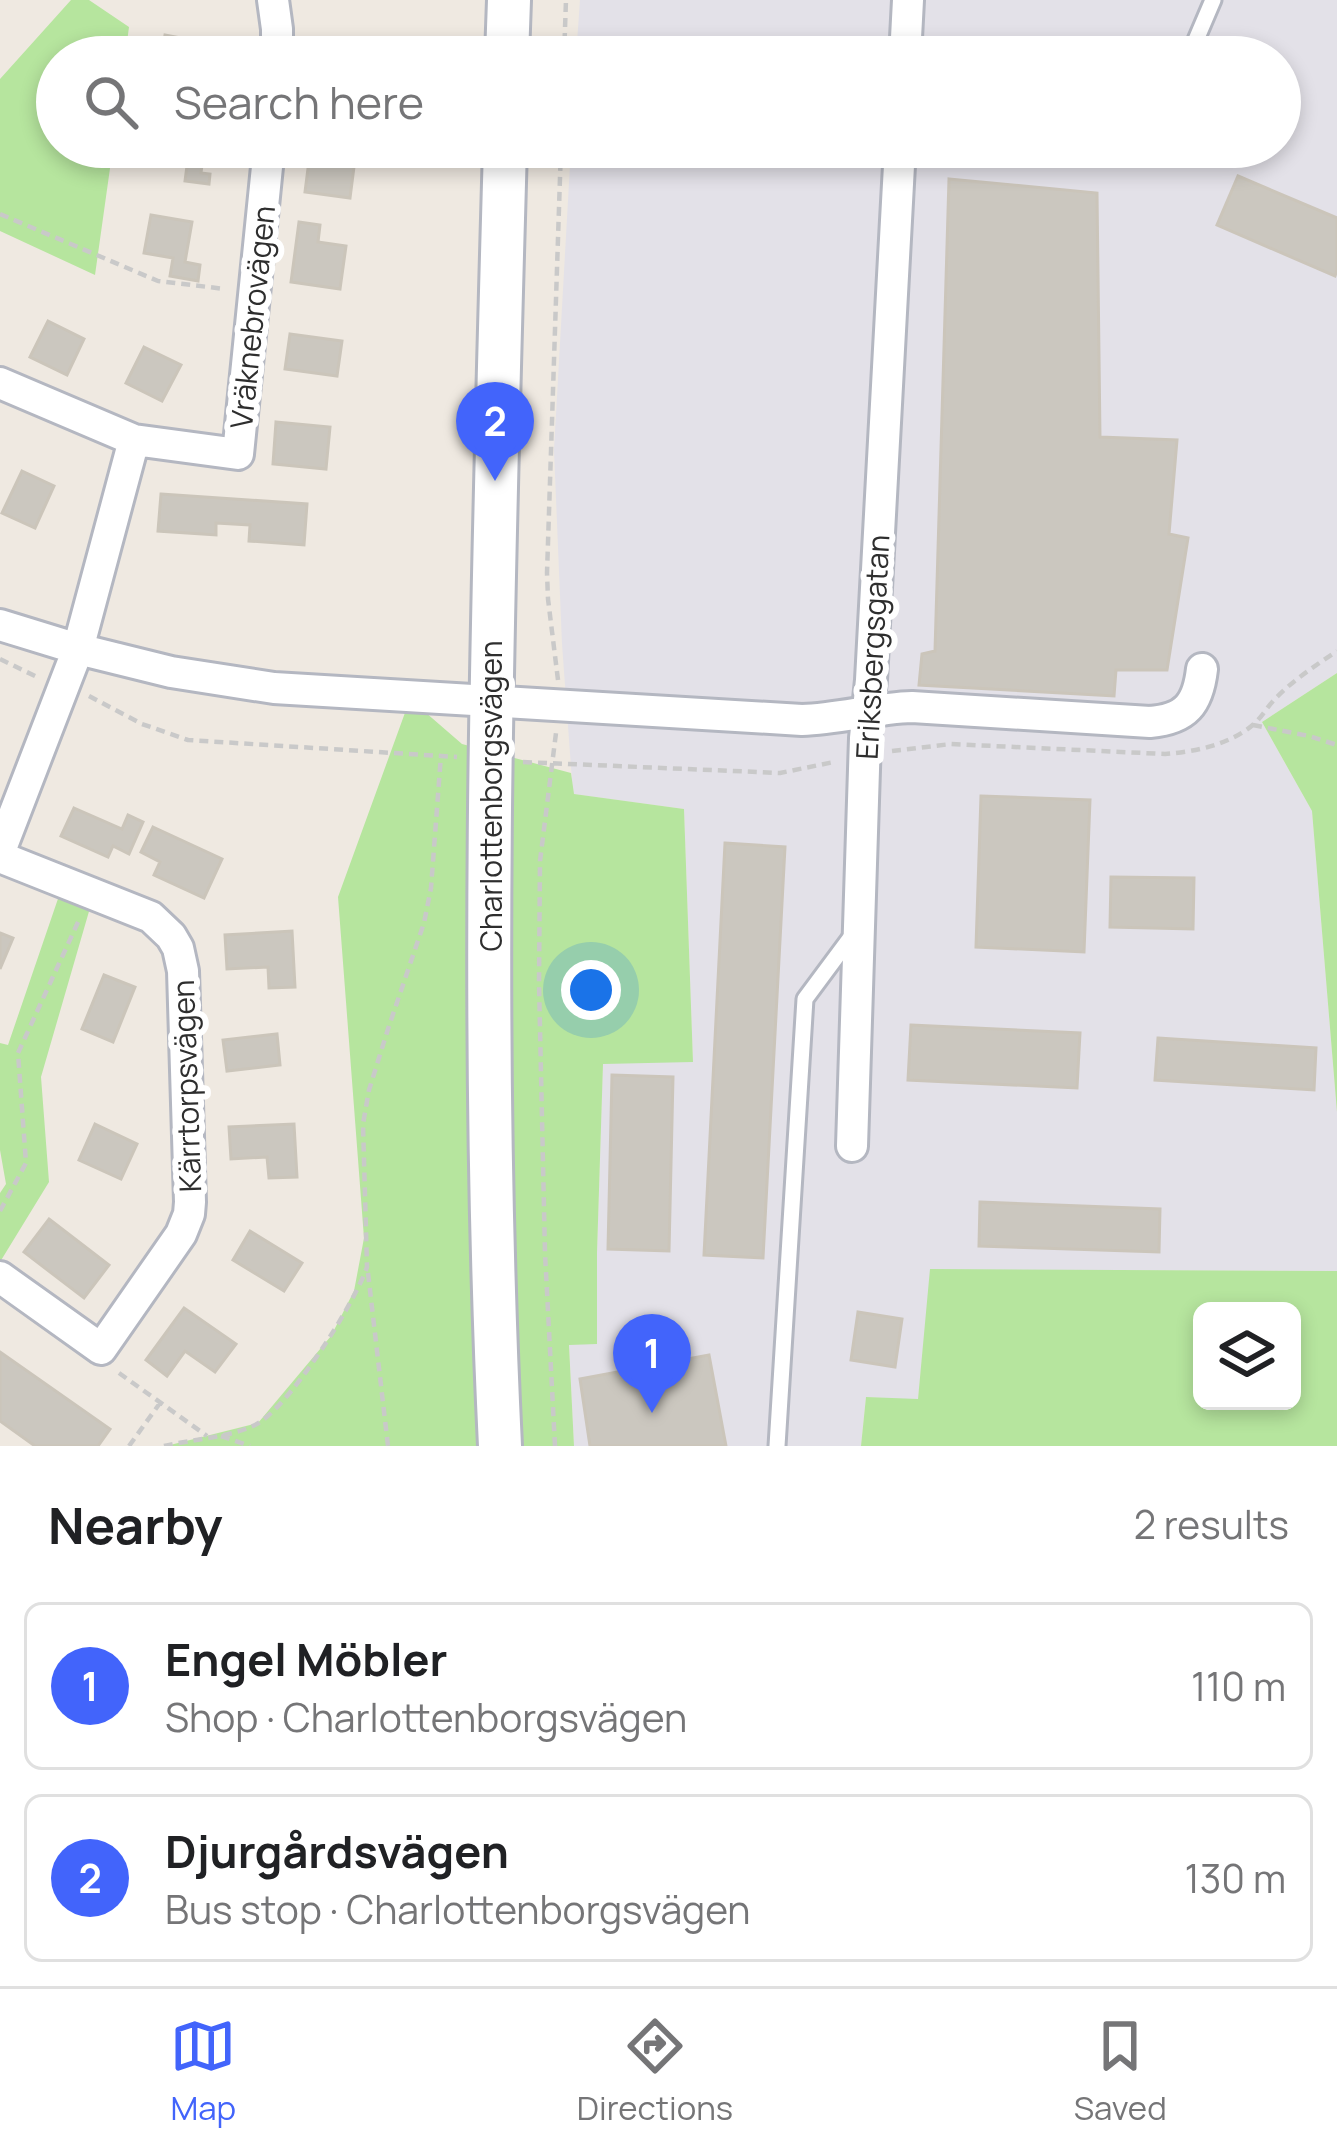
<!DOCTYPE html>
<html lang="en">
<head>
<meta charset="utf-8">
<style>
	body { margin:0; font-family:Manrope,sans-serif; background:#f6f6f6; color:#202124 }
	.controls { position:absolute; right:36px; bottom:36px; display:grid; overflow:hidden; border-radius:18px; box-shadow:0 6px 18px #0003 }
	.controls button { width:108px; height:108px; display:grid; place-items:center; padding:0; border:0; border-bottom:3px solid #e0e0e0; background:#fff; color:#202124; font:60px sans-serif }
	.you { position:absolute; left:591px; top:990px; width:42px; height:42px; margin:-30px; border:9px solid #fff; border-radius:50%; background:#1a73e8; box-shadow:0 0 0 18px #1a73e833 }
	.badge { display:grid; place-items:center; width:78px; height:78px; border-radius:50%; background:#4264fb; color:#fff; font-size:39px; font-weight:700 }
	.pin { position:absolute; translate:-50% -99px; filter:drop-shadow(0 3px 6px #0008) }
	.pin::after { content:''; position:absolute; top:63px; width:42px; height:36px; background:inherit; clip-path:polygon(0 0,100% 0,50% 100%) }
	.list { margin:0; padding:0; list-style:none }
	h2 { display:flex; justify-content:space-between; align-items:center; height:156px; margin:0; padding:0 48px; font-size:51px }
	h2 small { font-size:39px; font-weight:400; color:#757577 }
	.list li { display:grid; grid-template-columns:78px 1fr auto; gap:36px; align-items:center; box-sizing:border-box; height:168px; margin:0 24px 24px; padding:0 24px; border:3px solid #e0e0e0; border-radius:18px }
	.list b { display:block; font-size:45px; white-space:nowrap }
	.list p { margin:0; font-size:39px; white-space:nowrap; color:#757577 }
	.list em { font-size:39px; font-style:normal; color:#757577 }
	.icon { flex:none; width:66px; height:66px; fill:none; stroke:currentColor; stroke-width:2; stroke-linecap:round; stroke-linejoin:round }
	.map { position:relative; flex:none; width:1337px; height:1446px; overflow:hidden }
	.search { position:absolute; background:#fff; box-shadow:0 6px 18px #0003; left:36px; right:36px; top:36px; height:132px; display:flex; align-items:center; gap:30px; box-sizing:border-box; padding:0 42px; border-radius:66px; color:#757577; font-size:45px }
	.sheet { height:540px; background:#fff }
	nav { display:flex; justify-content:space-around; align-items:center; box-sizing:border-box; height:168px; border-top:3px solid #e0e0e0; background:#fff; font-size:33px; color:#757577 }
	nav a { display:grid; justify-items:center; gap:6px }
	nav .on { color:#4264fb }
	.map>svg:first-child { display:block }
</style>
</head>
<body>
<div class="map">
<svg width="1337" height="1446" viewBox="0 0 1337 1446">
	<rect width="100%" height="100%" fill="#efe9e1"/>
	<path fill="#e3e1e8" d="M 580,0 L 1337,0 L 1337,673 L 1262,722 L 1312,811 L 1337,1112 L 1337,1271 L 931,1270 L 918,1400 L 866,1397 L 861,1446 L 574,1446 L 569,1344 L 597,1344 L 597,1253 L 603,1063 L 693,1061 L 684,809 L 573,794 L 562,644 L 554,450 L 571,147 L 1280,147 L 1280,57 L 576,57 Z"/>
	<path fill="#b6e59e" fill-rule="evenodd" d="M 71,0 L 89,0 L 129,27 L 125,57 L 57,57 L 57,147 L 113,147 L 95,275 L 0,231 L 0,79 Z
		M 1337,673 L 1337,1112 L 1312,811 L 1262,722 Z
		M 410,699 L 462,744 L 571,773 L 574,794 L 684,809 L 693,1062 L 603,1064 L 597,1253 L 597,1344 L 569,1345 L 574,1446 L 166,1446 L 258,1423 L 331,1336 L 354,1291 L 364,1238 L 338,897 Z
		M 62,887 L 92,901 L 41,1077 L 49,1182 L 0,1262 L 0,1193 L 6,1184 L 0,1150 L 0,1043 L 8,1045 Z
		M 930,1269 L 1337,1271 L 1337,1446 L 861,1446 L 866,1397 L 918,1399 ZM 1202,1311 L 1292,1311 L 1292,1401 L 1202,1401 Z"/>
	<path fill="#cbc7bf" stroke="#cbc5ba" stroke-width="3" d="M 165,35 L 206,43 L 203,57 L 161,57 Z
		M 316,39 L 344,42 L 343,57 L 314,56 Z
		M 155,147 L 204,147 L 201,173 L 210,174 L 209,184 L 185,181 L 187,166 L 153,162 Z
		M 310,153 L 355,159 L 350,198 L 305,192 Z
		M 1238,176 L 1337,218 L 1337,270 L 1335,276 L 1217,225 Z
		M 949,179 L 1097,193 L 1100,437 L 1177,440 L 1169,534 L 1188,538 L 1167,670 L 1116,670 L 1114,696 L 919,685 L 922,654 L 935,651 Z
		M 151,215 L 192,222 L 185,262 L 200,265 L 198,281 L 170,276 L 173,258 L 144,253 Z
		M 299,222 L 320,225 L 318,242 L 346,246 L 340,289 L 291,282 Z
		M 48,321 L 84,339 L 67,375 L 30,357 Z
		M 290,334 L 342,341 L 337,376 L 285,369 Z
		M 144,347 L 181,365 L 162,401 L 126,383 Z
		M 276,422 L 330,427 L 326,469 L 273,464 Z
		M 22,471 L 54,486 L 35,528 L 2,513 Z
		M 161,494 L 307,504 L 304,545 L 249,541 L 250,525 L 216,523 L 216,535 L 158,531 Z
		M 981,796 L 1090,800 L 1084,952 L 976,947 Z
		M 74,808 L 122,829 L 128,815 L 143,822 L 129,854 L 113,846 L 108,857 L 61,836 Z
		M 153,827 L 222,859 L 204,898 L 154,875 L 160,862 L 141,852 Z
		M 725,843 L 785,847 L 763,1258 L 704,1255 Z
		M 1111,877 L 1194,878 L 1193,929 L 1110,927 Z
		M 292,931 L 295,987 L 269,988 L 268,967 L 227,969 L 225,935 Z
		M 0,933 L 13,938 L 0,969 Z
		M 104,975 L 135,987 L 113,1042 L 82,1029 Z
		M 911,1025 L 1080,1033 L 1077,1088 L 908,1080 Z
		M 277,1034 L 280,1065 L 227,1071 L 223,1040 Z
		M 1158,1038 L 1316,1048 L 1314,1090 L 1155,1080 Z
		M 612,1075 L 673,1077 L 669,1251 L 608,1249 Z
		M 95,1124 L 137,1144 L 121,1179 L 79,1160 Z
		M 294,1124 L 297,1177 L 269,1178 L 267,1157 L 231,1159 L 229,1127 Z
		M 980,1202 L 1160,1209 L 1159,1252 L 979,1246 Z
		M 49,1219 L 109,1265 L 84,1298 L 24,1252 Z
		M 250,1231 L 302,1263 L 284,1291 L 233,1260 Z
		M 184,1308 L 236,1344 L 215,1372 L 185,1351 L 167,1376 L 146,1360 Z
		M 858,1312 L 902,1319 L 895,1367 L 851,1360 Z
		M 0,1352 L 110,1429 L 98,1446 L 35,1446 L 0,1421 Z
		M 709,1355 L 726,1446 L 590,1446 L 580,1379 Z"/>
	<g fill="none" stroke-linecap="round" stroke-linejoin="round">
		<defs>
			<path id="lane" d="M 1190,54 L 1213,0
				M 777,1446 L 805,999 L 854,933"/>
			<path id="street" d="M 273,0 L 277,29 L 277,57
				M 905,57 L 908,0
				M 0,383 L 134,440 L 238,454 L 269,147
				M 0,625 L 78,649 L 171,672 L 274,688 L 802,720 C 839,719 875,708 912,707 L 1150,722 C 1186,719 1198,704 1202,669
				M 0,851 L 78,649 L 134,440
				M 0,857 L 151,917 L 171,936 L 178,948 L 183,971 L 190,1202 L 189,1214 L 181,1234 L 101,1349 L 0,1277
				M 852,1146 L 865,738 L 871,680 L 900,147"/>
			<path id="secondary" d="M 507,57 L 509,0
				M 500,1446 C 479,1013 493,580 505,147"/>
		</defs>
		<use href="#lane" stroke="#b4b7c1" stroke-width="21"/>
		<use href="#street" stroke="#b4b7c1" stroke-width="36"/>
		<use href="#secondary" stroke="#b4b7c1" stroke-width="48"/>
		<path stroke="#c9c9c9" stroke-width="4.5" stroke-dasharray="9 6" stroke-linecap="butt" d="M 564,57 L 566,0
			M 0,214 L 158,281 L 225,289
			M 0,659 L 39,678
			M 558,680 L 548,599 L 547,573 L 561,147
			M 89,696 L 142,724 L 188,740 L 457,757
			M 1253,725 L 1309,736 L 1337,745
			M 892,751 L 951,744 L 1165,754 C 1195,752 1233,744 1256,722 C 1263,715 1268,706 1275,699 C 1293,680 1315,666 1337,651
			M 523,762 L 780,773 L 834,762
			M 0,1211 L 26,1163 L 18,1053 L 79,920
			M 368,1273 L 388,1446
			M 119,1373 L 207,1436
			M 221,1436 L 250,1446
			M 129,1446 L 160,1403
			M 164,1446 C 193,1439 228,1438 255,1425 C 288,1409 355,1303 367,1267 L 363,1124 L 369,1090 L 388,1029 L 424,923 L 431,888 L 441,755
			M 555,1446 L 545,1253 L 539,983 L 540,861 L 556,733"/>
		<use href="#lane" stroke="#fff" stroke-width="15"/>
		<use href="#street" stroke="#fff" stroke-width="30"/>
		<use href="#secondary" stroke="#fff" stroke-width="42"/>
	</g>
	<g text-anchor="middle" dominant-baseline="central" stroke-width="12" stroke-linejoin="round" paint-order="stroke">
		<g font-size="30" fill="#2e2e2e" stroke="#fff">
			<text transform="translate(252 317) rotate(-84)">Vräknebrovägen</text>
			<text transform="translate(872 647) rotate(-87)">Eriksbergsgatan</text>
			<text transform="translate(490 796) rotate(-90)">Charlottenborgsvägen</text>
			<text transform="translate(186 1086) rotate(-92)">Kärrtorpsvägen</text>
		</g>
	</g>
</svg>
<div class="controls">
<button><svg class="icon" aria-label="layers" viewBox="0 0 24 24"><path d="M12 4l9 5-9 5-9-5zM3 14l9 5 9-5"/></svg></button>
</div>
<div class="you"></div>
<div class="pin badge" style="left:652px;top:1413px">1</div>
<div class="pin badge" style="left:495px;top:481px">2</div>
<div class="search"><svg class="icon" aria-label="search" viewBox="0 0 24 24"><circle cx="10" cy="10" r="6"/><path d="M15 15l6 6"/></svg>Search here</div>
</div>
<section class="sheet">
<h2>Nearby<small>2 results</small></h2>
<ul class="list">
<li><span class="badge">1</span><div><b>Engel Möbler</b><p>Shop · Charlottenborgsvägen</p></div><em>110 m</em></li>
<li><span class="badge">2</span><div><b>Djurgårdsvägen</b><p>Bus stop · Charlottenborgsvägen</p></div><em>130 m</em></li>
</ul>
</section>
<nav>
<a class="on"><svg class="icon" aria-label="map" viewBox="0 0 24 24"><path d="M3 6l6-2 6 2 6-2v14l-6 2-6-2-6 2zM9 4v14M15 6v14"/></svg>Map</a>
<a><svg class="icon" aria-label="directions" viewBox="0 0 24 24"><path d="M12 3l9 9-9 9-9-9zM9 14v-3h6M13 9l2 2-2 2"/></svg>Directions</a>
<a><svg class="icon" aria-label="saved" viewBox="0 0 24 24"><path d="M7 4h10v16l-5-4-5 4z"/></svg>Saved</a>
</nav>
</body>
</html>
